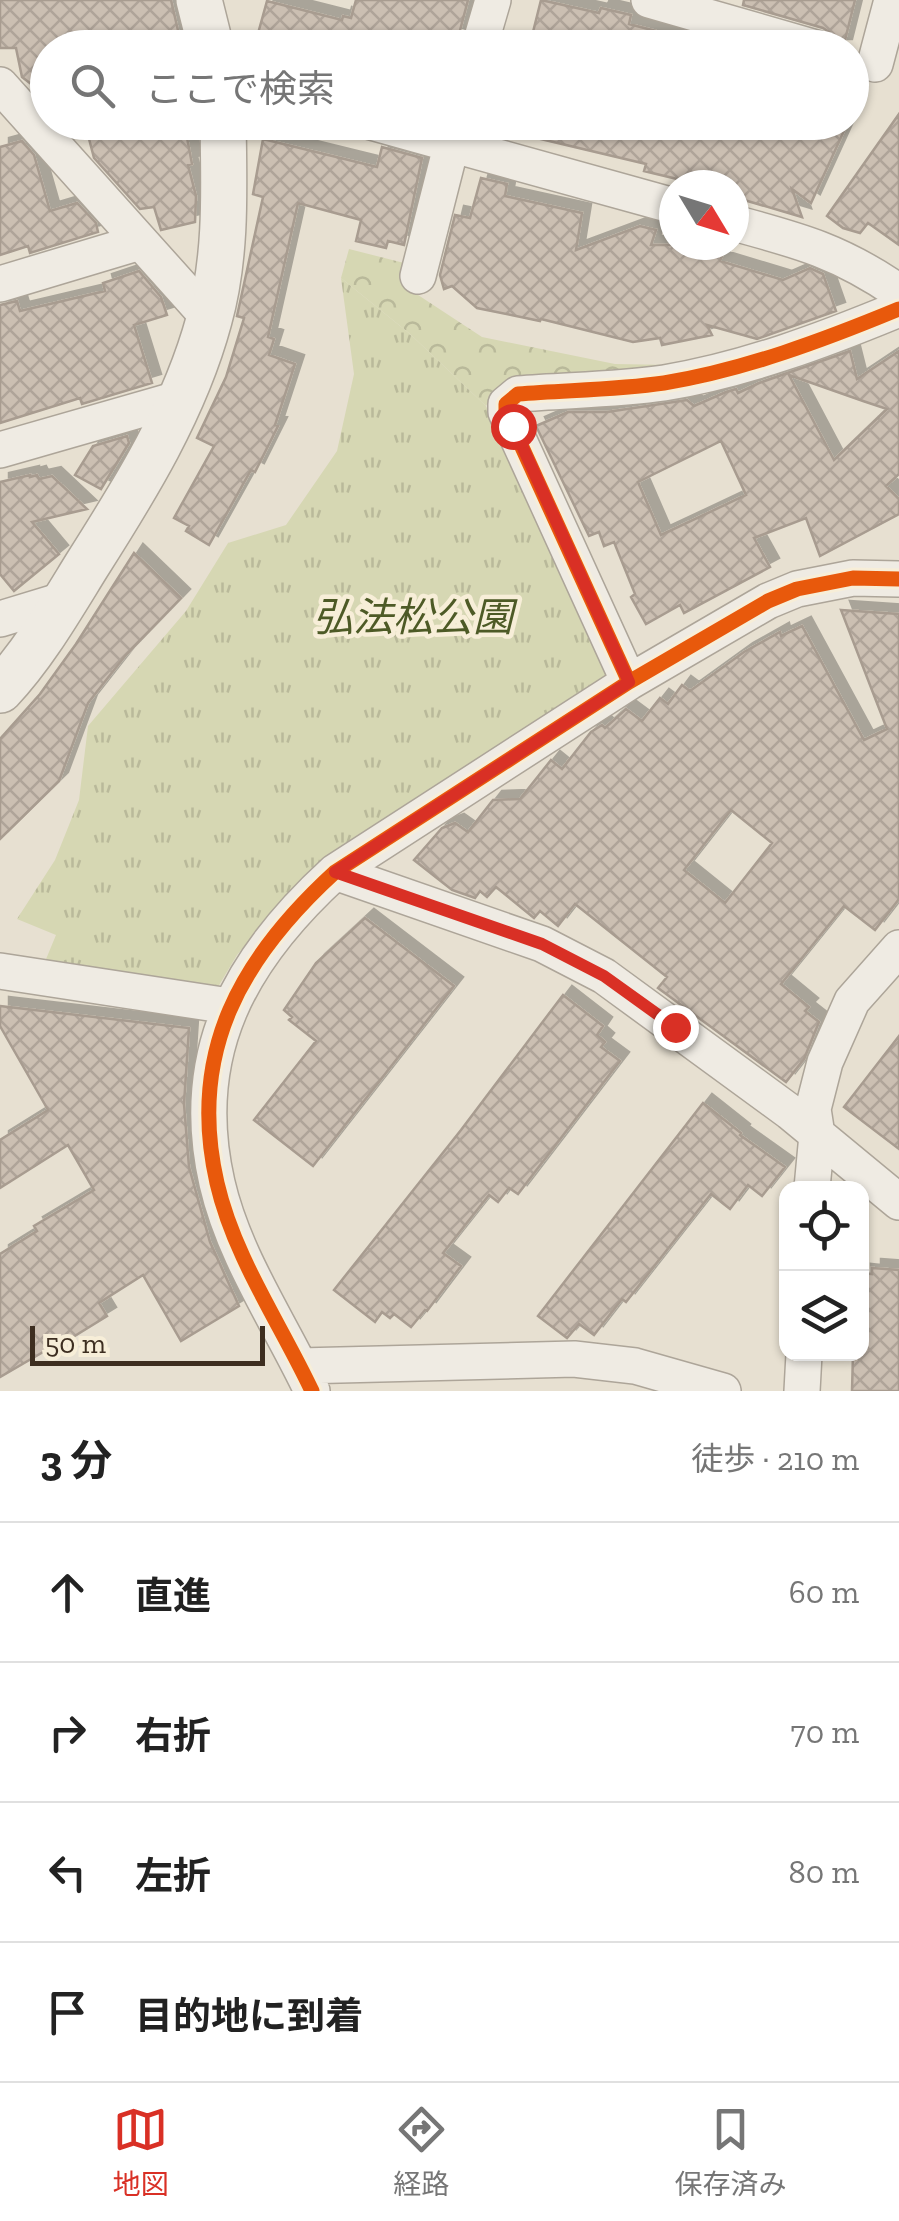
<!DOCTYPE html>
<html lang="ja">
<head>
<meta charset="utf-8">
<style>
	body { margin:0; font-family:"Zilla Slab","Noto Sans JP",serif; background:#f6f6f6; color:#222 }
	.controls { position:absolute; right:30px; bottom:30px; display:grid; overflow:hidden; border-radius:20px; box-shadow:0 2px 8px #0004 }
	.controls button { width:90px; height:90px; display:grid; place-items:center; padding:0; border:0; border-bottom:2px solid #e0e0e0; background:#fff; color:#222; font:50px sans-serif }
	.compass { position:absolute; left:659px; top:170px; width:90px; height:90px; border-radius:50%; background:#fff; box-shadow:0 2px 8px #0004; rotate:128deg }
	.scale { position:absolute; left:30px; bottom:25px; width:235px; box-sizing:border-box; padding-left:10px; border:5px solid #3d2e20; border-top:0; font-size:28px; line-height:35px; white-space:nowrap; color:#3d2e20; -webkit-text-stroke:8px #f7eed8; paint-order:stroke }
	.stop { position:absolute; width:30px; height:30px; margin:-22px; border:8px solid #d93025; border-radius:50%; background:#fff }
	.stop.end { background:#d93025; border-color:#fff; box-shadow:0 2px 10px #0008 }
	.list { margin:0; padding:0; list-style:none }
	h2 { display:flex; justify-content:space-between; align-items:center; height:130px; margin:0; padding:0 40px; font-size:42px }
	h2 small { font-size:32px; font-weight:400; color:#767676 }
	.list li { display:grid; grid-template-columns:65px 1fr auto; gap:30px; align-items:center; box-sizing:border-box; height:140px; padding:0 40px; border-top:2px solid #e0e0e0 }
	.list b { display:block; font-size:38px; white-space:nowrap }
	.list em { font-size:32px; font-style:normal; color:#767676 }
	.icon { flex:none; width:55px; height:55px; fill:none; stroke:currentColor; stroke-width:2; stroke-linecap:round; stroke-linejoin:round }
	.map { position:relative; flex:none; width:899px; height:1391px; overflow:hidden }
	.search { position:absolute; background:#fff; box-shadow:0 2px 8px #0004; left:30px; right:30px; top:30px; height:110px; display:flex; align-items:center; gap:25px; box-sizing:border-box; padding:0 35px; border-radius:55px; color:#767676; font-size:38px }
	.sheet { height:690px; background:#fff }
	nav { display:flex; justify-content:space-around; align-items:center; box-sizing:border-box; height:140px; border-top:2px solid #e0e0e0; background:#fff; font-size:28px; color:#767676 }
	nav a { display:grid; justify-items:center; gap:5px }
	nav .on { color:#d93025 }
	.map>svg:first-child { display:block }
</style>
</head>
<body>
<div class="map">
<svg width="899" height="1391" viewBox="0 0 899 1391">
	<defs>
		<pattern id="forest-crowns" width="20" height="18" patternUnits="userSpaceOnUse" patternTransform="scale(2.5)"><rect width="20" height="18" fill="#d6d7b3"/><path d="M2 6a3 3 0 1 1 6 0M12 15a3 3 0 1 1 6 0" fill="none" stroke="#b9b99a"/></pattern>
		<pattern id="park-tufts" width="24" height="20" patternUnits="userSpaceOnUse" patternTransform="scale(2.5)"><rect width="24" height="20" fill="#d6d7b3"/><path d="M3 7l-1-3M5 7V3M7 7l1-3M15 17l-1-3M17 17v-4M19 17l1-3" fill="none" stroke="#b9b99a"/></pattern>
		<pattern id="building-cross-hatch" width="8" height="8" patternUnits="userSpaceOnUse" patternTransform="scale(2.5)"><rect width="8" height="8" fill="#cbbfb2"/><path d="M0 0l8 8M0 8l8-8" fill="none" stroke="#afa499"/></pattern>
		<filter id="shadow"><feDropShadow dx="9" dy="-9" stdDeviation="0" flood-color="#0004"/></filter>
	</defs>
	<rect width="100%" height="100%" fill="#e7e0d1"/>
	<path fill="url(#forest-crowns)" d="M 349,249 L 412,265 L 408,282 L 412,291 L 482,337 L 615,364 L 673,365 L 701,362 L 672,370 L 498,387 L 486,406 L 410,334 L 341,278 Z"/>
	<path fill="url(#park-tufts)" d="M 341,278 L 410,334 L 486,406 L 610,667 L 602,683 L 305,875 L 237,955 L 218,987 L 208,992 L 44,964 L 56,935 L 17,919 L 55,860 L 79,800 L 88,726 L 186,611 L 228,543 L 286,525 L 337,451 L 354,374 Z"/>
	<path fill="url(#building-cross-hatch)" stroke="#a89c90" stroke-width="2.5" fill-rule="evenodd" filter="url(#shadow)" d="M 0,0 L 171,0 L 182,48 L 48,48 L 48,97 L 22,77 L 16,48 L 0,48 Z
		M 356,0 L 468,0 L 458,38 L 442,34 L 439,48 L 254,48 L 267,1 L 342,20 L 343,16 L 351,18 Z
		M 541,0 L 599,13 L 601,8 L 631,15 L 629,24 L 687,39 L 686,48 L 598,48 L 568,41 L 566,48 L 529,48 Z
		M 744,0 L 855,0 L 843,48 L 837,48 L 832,34 L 823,28 L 743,5 Z
		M 899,114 L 899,245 L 868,223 L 860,233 L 843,228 L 827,216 Z
		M 119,122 L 133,122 L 135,133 L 184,122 L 192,164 L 188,165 L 196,196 L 195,222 L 161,230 L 154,207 L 140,209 L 94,158 L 87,131 Z
		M 508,122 L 848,122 L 811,203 L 792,189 L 802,217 L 734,197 L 734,185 L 702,185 L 644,171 L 646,164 L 507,131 Z
		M 263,139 L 377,167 L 382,147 L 422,158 L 404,245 L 388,241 L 386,248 L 356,241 L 361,220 L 298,203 L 268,337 L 274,339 L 269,355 L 295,364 L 275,425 L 278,426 L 255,472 L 251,470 L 209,545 L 186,531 L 189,526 L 174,518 L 214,446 L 197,438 L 226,377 L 244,318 L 237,316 L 263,197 L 253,194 Z
		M 22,141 L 34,155 L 50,211 L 77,203 L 96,223 L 98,232 L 30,253 L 28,246 L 0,255 L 0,147 Z
		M 481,178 L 507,184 L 505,196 L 582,213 L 576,250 L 640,226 L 656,230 L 651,245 L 712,245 L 709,252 L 722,256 L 720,261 L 783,280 L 810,268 L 823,274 L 836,311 L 757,339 L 707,325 L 712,335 L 662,345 L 660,338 L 633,342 L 541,319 L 540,321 L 477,308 L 452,286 L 444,289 L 440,275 L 455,215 L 470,218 Z
		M 139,271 L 161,297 L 167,315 L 134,325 L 152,383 L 82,404 L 80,398 L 0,423 L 0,305 L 17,301 L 20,311 L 105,291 L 103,283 Z
		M 850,351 L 857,379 L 899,351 L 899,474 L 886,486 L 899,499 L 899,514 L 820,556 L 806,518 L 754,538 L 770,567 L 684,613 L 680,605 L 646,624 L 631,597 L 635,594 L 614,542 L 604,546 L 599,532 L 589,536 L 536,426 L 568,412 L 607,412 L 687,400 L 694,406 L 726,392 L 736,389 L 738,393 L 759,383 ZM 789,375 L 863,401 L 887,409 L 834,460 ZM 721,441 L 746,495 L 661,535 L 638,482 Z
		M 127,436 L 129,443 L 101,489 L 75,475 L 93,446 Z
		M 30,475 L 30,477 L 37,475 L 39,479 L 52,476 L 87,509 L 32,522 L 59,554 L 14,591 L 0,574 L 0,482 Z
		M 134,553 L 181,598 L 125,656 L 88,703 L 59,781 L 0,839 L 0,739 L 40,694 L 76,644 Z
		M 841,610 L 899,614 L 899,899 L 875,930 L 844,906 L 781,984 L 809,1007 L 805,1011 L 819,1022 L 804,1059 L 786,1082 L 658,988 L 667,977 L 575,904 L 558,926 L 540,911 L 534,918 L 496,887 L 487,897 L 480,891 L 475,898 L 452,890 L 414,860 L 442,828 L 455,823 L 468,832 L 493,800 L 520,799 L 551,760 L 562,769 L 591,732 L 602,725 L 605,728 L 626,709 L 642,721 L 660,698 L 668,704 L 682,685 L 690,691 L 744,652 L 780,632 L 781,636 L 802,626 L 864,740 L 887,729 ZM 731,810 L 772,843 L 725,903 L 684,870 Z
		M 365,918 L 454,986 L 313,1166 L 254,1120 L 316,1041 L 289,1020 L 292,1017 L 284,1010 L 316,963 Z
		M 563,995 L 603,1026 L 597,1035 L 605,1042 L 601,1047 L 620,1061 L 518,1194 L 509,1188 L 498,1202 L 489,1195 L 443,1253 L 461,1266 L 427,1311 L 425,1310 L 411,1327 L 394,1314 L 390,1318 L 382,1312 L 375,1322 L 334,1290 L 461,1130 Z
		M 0,1006 L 189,1028 L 184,1104 L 189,1167 L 210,1242 L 239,1306 L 181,1341 L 143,1275 L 99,1303 L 107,1316 L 52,1350 L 50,1348 L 0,1377 L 0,1254 L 37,1231 L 34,1226 L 94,1190 L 68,1145 L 0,1188 L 0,1140 L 48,1110 L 0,1026 Z
		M 899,1036 L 899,1149 L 844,1107 Z
		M 703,1103 L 741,1133 L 740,1135 L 785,1167 L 762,1196 L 748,1185 L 730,1209 L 711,1194 L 626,1302 L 622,1299 L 594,1335 L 579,1324 L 567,1338 L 538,1316 Z
		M 872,1268 L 899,1270 L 899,1391 L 852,1391 L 853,1354 L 862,1354 L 862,1273 L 872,1274 Z"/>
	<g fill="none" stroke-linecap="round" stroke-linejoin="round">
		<defs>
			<path id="minor" d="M 649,0 L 816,48
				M 479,48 L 493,0
				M 875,64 L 892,0
				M 0,85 L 210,319
				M 371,122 L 674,206
				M 734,223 C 801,241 841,252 899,292
				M 418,276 L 457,123
				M 0,284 L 140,242
				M 0,450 L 181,398
				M 0,619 L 66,599
				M 629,682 L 506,412 L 506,404 L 518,394 C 566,390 616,390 664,383 C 744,370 824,340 899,309
				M 335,872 L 542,944 L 604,976 L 790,1112 L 899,1202
				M 0,971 L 229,1006
				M 812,1188 L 817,1135 L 813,1109 L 825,1062 L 852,1001 L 899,948
				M 300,1366 L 574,1359 L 635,1366 L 723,1391
				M 312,1391 C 280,1323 234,1257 217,1183 C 187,1052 241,958 335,872 L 629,682 L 768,601 L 797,589 L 853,578 L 899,579
				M 802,1391 L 804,1354"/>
			<path id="tertiary" d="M 199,0 L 211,48
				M 0,690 C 34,654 61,607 87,565 C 136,488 185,409 209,320 C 227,256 224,188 223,122"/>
		</defs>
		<use href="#minor" stroke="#ada599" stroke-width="38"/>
		<use href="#tertiary" stroke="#ada599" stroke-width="48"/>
		<use href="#minor" stroke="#efebe3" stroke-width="35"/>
		<use href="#tertiary" stroke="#efebe3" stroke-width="45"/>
		<defs>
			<path id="cycleway" d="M 629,682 L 506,412 L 506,404 L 518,394 C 566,390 616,390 664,383 C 744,370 824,340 899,309
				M 312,1391 C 280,1323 234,1257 217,1183 C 187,1052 241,958 335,872 L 629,682 L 768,601 L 797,589 L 853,578 L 899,579"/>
		</defs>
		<use href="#cycleway" stroke="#f7eed8" stroke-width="21"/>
		<use href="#cycleway" stroke="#e8590c" stroke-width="15"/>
	</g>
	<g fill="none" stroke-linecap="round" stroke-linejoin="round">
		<path stroke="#d93025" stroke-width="12" d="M 513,426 L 629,682 L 335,872 L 542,944 L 604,976 L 675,1027"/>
	</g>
	<g text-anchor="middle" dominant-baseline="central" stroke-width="9" stroke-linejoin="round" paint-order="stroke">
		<g font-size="40" font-style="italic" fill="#4d5a26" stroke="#f7eed8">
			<text x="413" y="617">弘法松公園</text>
		</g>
	</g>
</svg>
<div class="controls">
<button><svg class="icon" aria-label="locate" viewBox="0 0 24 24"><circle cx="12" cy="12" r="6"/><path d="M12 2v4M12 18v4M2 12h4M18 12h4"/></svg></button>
<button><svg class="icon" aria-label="layers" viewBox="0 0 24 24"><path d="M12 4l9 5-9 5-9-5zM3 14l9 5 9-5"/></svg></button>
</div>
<svg class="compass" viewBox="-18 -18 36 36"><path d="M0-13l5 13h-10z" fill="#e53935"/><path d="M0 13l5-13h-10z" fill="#767676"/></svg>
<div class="scale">50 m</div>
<div class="stop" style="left:513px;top:426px"></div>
<div class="stop end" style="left:675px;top:1027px"></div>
<div class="search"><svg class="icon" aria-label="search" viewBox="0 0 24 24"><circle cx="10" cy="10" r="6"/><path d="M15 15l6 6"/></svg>ここで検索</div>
</div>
<section class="sheet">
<h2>3 分<small>徒歩 · 210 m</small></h2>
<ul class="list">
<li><svg class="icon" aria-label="ahead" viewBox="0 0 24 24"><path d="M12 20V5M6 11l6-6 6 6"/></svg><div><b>直進</b></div><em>60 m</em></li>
<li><svg class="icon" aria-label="right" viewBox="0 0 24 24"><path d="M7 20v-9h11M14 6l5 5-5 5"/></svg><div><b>右折</b></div><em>70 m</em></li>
<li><svg class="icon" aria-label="left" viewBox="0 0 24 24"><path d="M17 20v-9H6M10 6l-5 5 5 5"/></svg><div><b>左折</b></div><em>80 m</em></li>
<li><svg class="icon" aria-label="arrive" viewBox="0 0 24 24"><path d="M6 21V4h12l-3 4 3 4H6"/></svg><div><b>目的地に到着</b></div></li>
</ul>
</section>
<nav>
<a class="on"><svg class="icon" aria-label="map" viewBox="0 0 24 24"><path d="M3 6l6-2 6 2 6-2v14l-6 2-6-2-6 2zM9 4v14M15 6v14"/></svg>地図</a>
<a><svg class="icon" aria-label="directions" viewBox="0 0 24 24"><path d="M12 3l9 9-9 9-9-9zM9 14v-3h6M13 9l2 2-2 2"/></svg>経路</a>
<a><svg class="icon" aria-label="saved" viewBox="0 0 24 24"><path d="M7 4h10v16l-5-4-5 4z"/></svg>保存済み</a>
</nav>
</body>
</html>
